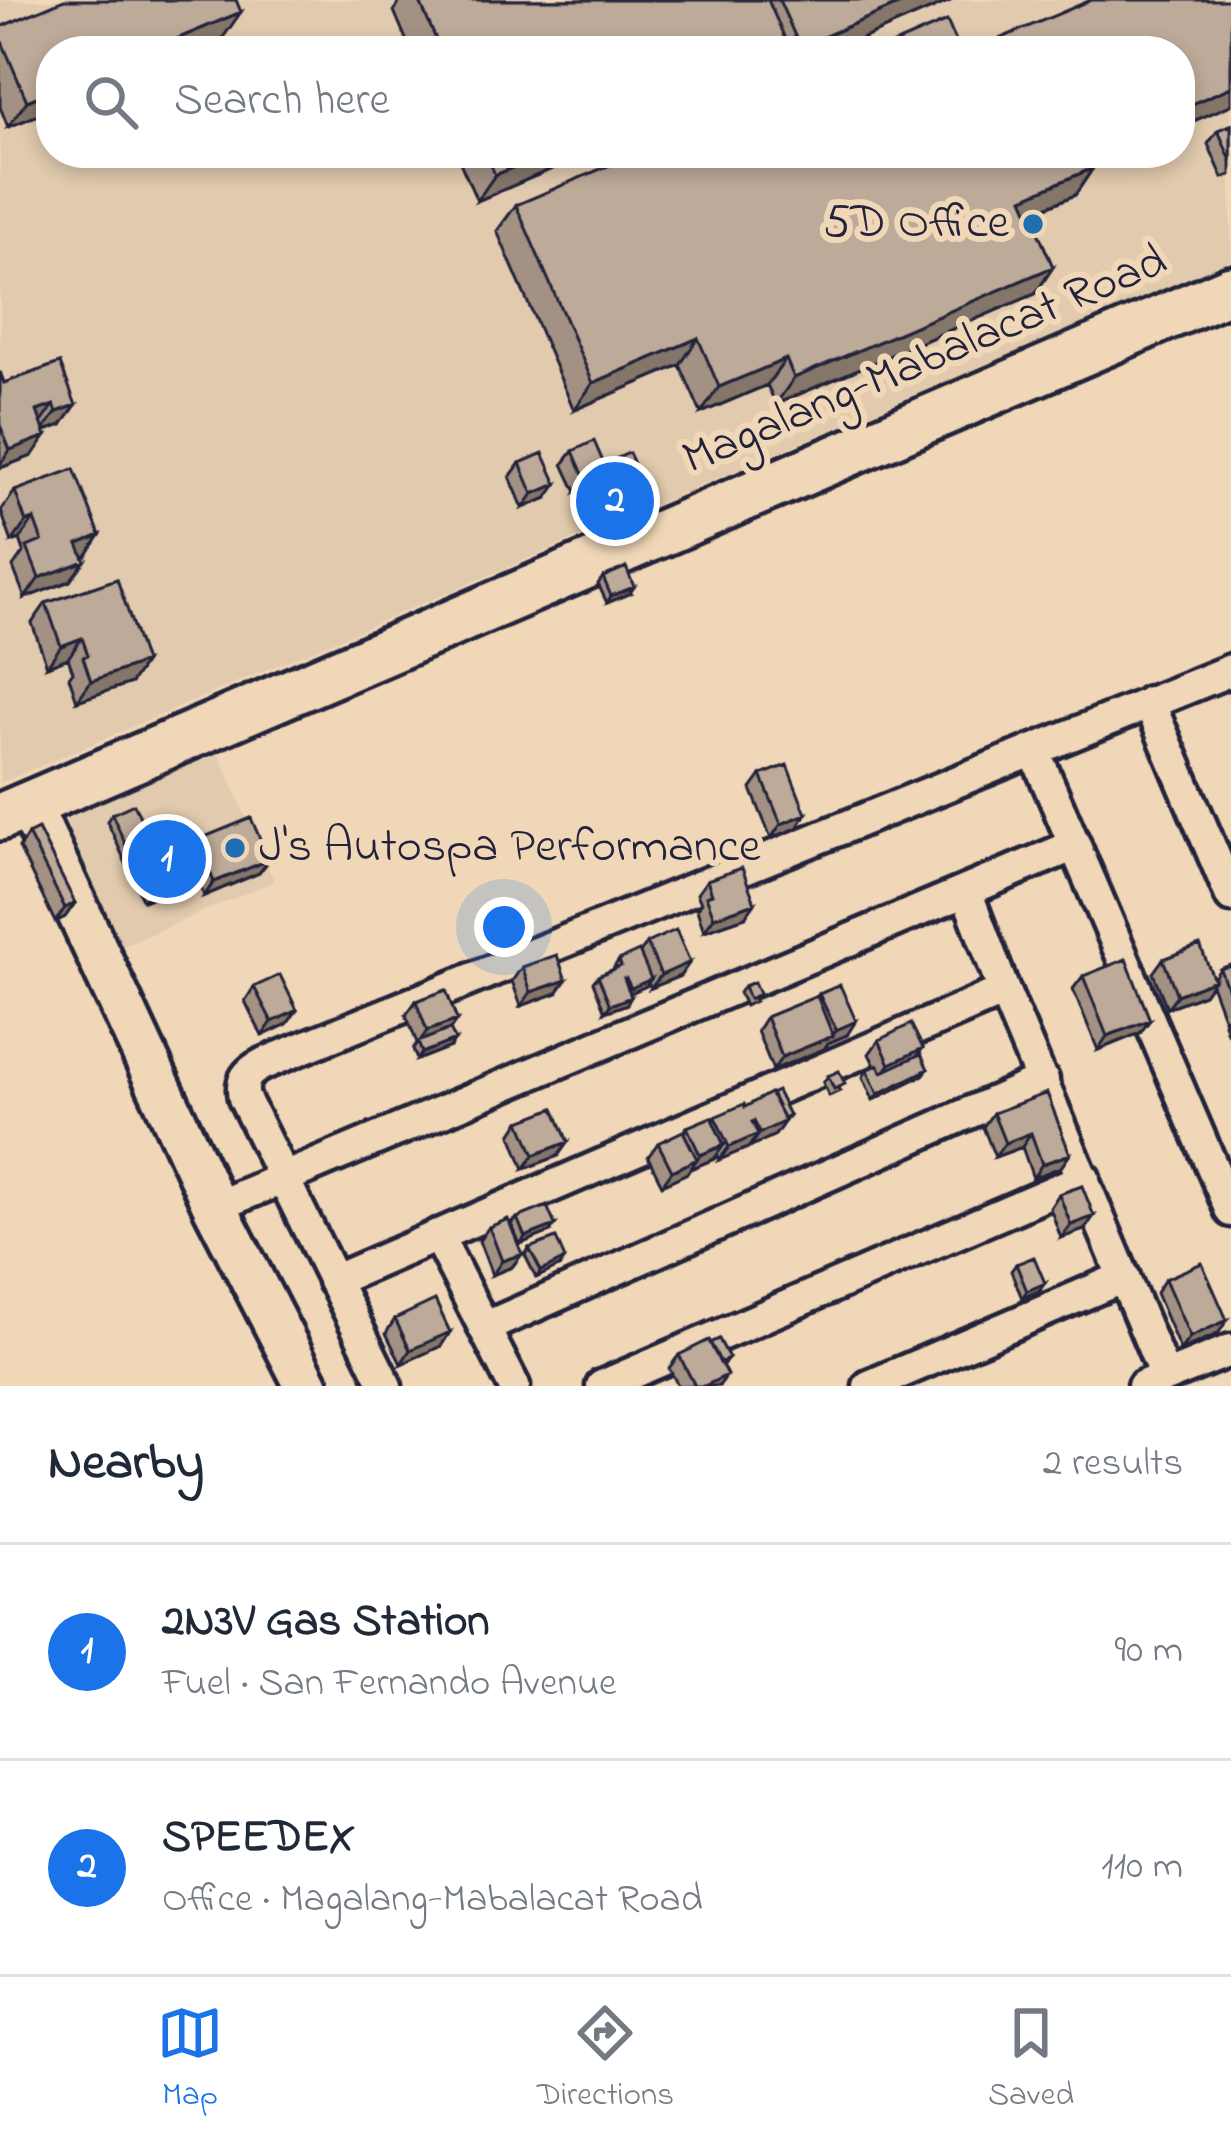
<!DOCTYPE html>
<html lang="en">
<head>
<meta charset="utf-8">
<style>
	body { margin:0; font-family:"Indie Flower",sans-serif; background:#f2f2f3; color:#1f2937 }
	.you { position:absolute; left:504px; top:927px; width:42px; height:42px; margin:-30px; border:9px solid #fff; border-radius:50%; background:#1a73e8; box-shadow:0 0 0 18px #1a73e833 }
	.badge { display:grid; place-items:center; width:78px; height:78px; border-radius:50%; background:#1a73e8; color:#fff; font-size:39px; font-weight:700 }
	.pin { position:absolute; translate:-50% -50%; border:6px solid #fff; box-shadow:0 3px 12px #0006 }
	.list { margin:0; padding:0; list-style:none }
	h2 { display:flex; justify-content:space-between; align-items:center; height:156px; margin:0; padding:0 48px; font-size:51px }
	h2 small { font-size:39px; font-weight:400; color:#747a83 }
	.list li { display:grid; grid-template-columns:78px 1fr auto; gap:36px; align-items:center; box-sizing:border-box; height:216px; padding:0 48px; border-top:3px solid #e0e1e3 }
	.list b { display:block; font-size:45px; white-space:nowrap }
	.list p { margin:0; font-size:39px; white-space:nowrap; color:#747a83 }
	.list em { font-size:39px; font-style:normal; color:#747a83 }
	.icon { flex:none; width:66px; height:66px; fill:none; stroke:currentColor; stroke-width:2; stroke-linecap:round; stroke-linejoin:round }
	.map { position:relative; flex:none; width:1231px; height:1386px; overflow:hidden }
	.search { position:absolute; background:#fff; box-shadow:0 6px 18px #0003; left:36px; right:36px; top:36px; height:132px; display:flex; align-items:center; gap:30px; box-sizing:border-box; padding:0 42px; border-radius:48px; color:#747a83; font-size:45px }
	.sheet { height:588px; background:#fff }
	nav { display:flex; justify-content:space-around; align-items:center; box-sizing:border-box; height:168px; border-top:3px solid #e0e1e3; background:#fff; font-size:33px; color:#747a83 }
	nav a { display:grid; justify-items:center; gap:6px }
	nav .on { color:#1a73e8 }
	.map>svg:first-child { display:block }
</style>
</head>
<body>
<div class="map">
<svg width="1231" height="1386" viewBox="0 0 1231 1386">
	<rect width="100%" height="100%" fill="#f0d7b7"/>
	<filter id="ink" filterUnits="userSpaceOnUse"><feTurbulence type="fractalNoise" baseFrequency=".00833" numOctaves="2"/><feDisplacementMap in="SourceGraphic" scale="24" xChannelSelector="R" yChannelSelector="G"/><feConvolveMatrix kernelMatrix="1 2 1 2 8 2 1 2 1" color-interpolation-filters="sRGB"/></filter>
	<g filter="url(#ink)">
		<path fill="#e1caae" fill-rule="evenodd" d="M 0,0 L 1231,0 L 1231,260 L 0,783 ZM 51,51 L 1180,51 L 1180,153 L 51,153 Z
			M 214,743 L 274,881 L 111,951 L 50,813 Z"/>
		<g fill="none" stroke-linecap="round" stroke-linejoin="round">
			<defs>
				<path id="minor" d="M 1149,702 L 1231,896
					M 1034,750 L 1231,1211
					M 966,891 L 1004,991 L 1165,1376
					M 215,1207 L 1075,845
					M 437,1235 L 514,1386
					M 333,1281 L 1004,991
					M 484,1328 L 1043,1080
					M 386,1386 L 244,1098 C 240,1080 247,1072 263,1064 L 1231,670
					M 602,1386 L 1084,1178
					M 869,1386 L 1124,1277
					M 1143,1386 L 1231,1350"/>
				<path id="secondary" d="M 29,805 L 215,1207 L 307,1386"/>
				<path id="primary" d="M 0,817 L 1231,289"/>
			</defs>
			<use href="#minor" stroke="#22223b" stroke-width="39"/>
			<use href="#secondary" stroke="#22223b" stroke-width="51"/>
			<use href="#primary" stroke="#22223b" stroke-width="54"/>
			<use href="#minor" stroke="#f0d7b7" stroke-width="30"/>
			<use href="#secondary" stroke="#f0d7b7" stroke-width="42"/>
			<use href="#primary" stroke="#f0d7b7" stroke-width="45"/>
		</g>
		<path fill="#a39283" stroke="#22223b" stroke-width="3" d="M 401,0 L 952,0 L 834,51 L 411,51 L 394,11 Z
			M 0,27 L 222,39 L 192,51 L 51,51 L 51,110 L 8,127 L 0,107 Z
			M 1231,125 L 1231,175 L 1223,178 L 1208,144 L 1218,130 Z
			M 456,153 L 589,153 L 477,201 Z
			M 1092,164 L 1093,168 L 1075,195 L 1030,214 L 1053,267 L 1035,294 L 776,404 L 767,385 L 701,413 L 680,365 L 574,410 L 497,231 L 516,205 Z
			M 60,363 L 62,425 L 45,431 L 32,456 L 0,468 L 0,372 L 4,383 Z
			M 573,451 L 604,464 L 635,502 L 596,519 L 583,489 L 576,492 L 563,464 Z
			M 520,463 L 557,484 L 547,498 L 523,508 L 510,477 Z
			M 15,491 L 100,535 L 86,556 L 83,557 L 70,581 L 25,598 L 13,567 L 24,551 L 20,539 L 12,542 L 1,511 Z
			M 603,577 L 630,593 L 607,603 L 598,584 Z
			M 46,603 L 145,662 L 131,683 L 77,701 L 69,677 L 73,672 L 68,658 L 47,666 L 32,623 Z
			M 761,775 L 797,828 L 771,838 L 751,789 Z
			M 112,814 L 166,892 L 143,901 L 107,821 Z
			M 28,834 L 75,903 L 65,917 L 55,922 L 19,848 Z
			M 197,840 L 269,860 L 259,873 L 204,896 L 187,854 Z
			M 707,880 L 745,917 L 704,931 L 697,910 L 701,903 L 697,894 Z
			M 647,943 L 690,962 L 680,976 L 651,988 L 648,983 L 646,986 L 630,993 L 627,1004 L 605,1012 L 593,982 L 598,976 L 615,969 L 614,967 L 619,960 L 640,953 Z
			M 1163,959 L 1213,979 L 1220,969 L 1231,965 L 1231,1031 L 1227,1033 L 1224,1023 L 1227,1018 L 1224,1019 L 1211,984 L 1204,994 L 1167,1008 L 1153,973 Z
			M 522,967 L 557,993 L 521,1006 L 512,981 Z
			M 1083,976 L 1140,1033 L 1098,1050 L 1073,989 Z
			M 744,986 L 755,1001 L 745,1006 L 739,993 Z
			M 254,987 L 297,1010 L 287,1024 L 262,1036 L 245,1001 Z
			M 819,994 L 847,1035 L 828,1043 L 824,1049 L 773,1070 L 757,1031 L 766,1017 L 817,997 Z
			M 416,1001 L 450,1029 L 450,1047 L 417,1060 L 413,1049 L 417,1043 L 406,1015 Z
			M 879,1040 L 917,1056 L 928,1069 L 923,1075 L 873,1100 L 863,1077 L 867,1070 L 875,1066 L 869,1054 Z
			M 828,1076 L 840,1091 L 829,1096 L 823,1083 Z
			M 745,1107 L 789,1115 L 775,1135 L 719,1160 L 717,1155 L 714,1159 L 690,1169 L 687,1173 L 662,1185 L 648,1157 L 658,1143 L 684,1132 L 687,1127 L 713,1120 L 715,1117 Z
			M 993,1113 L 1070,1154 L 1061,1167 L 1033,1178 L 1022,1147 L 995,1157 L 983,1127 Z
			M 520,1121 L 558,1156 L 524,1169 L 511,1135 Z
			M 1059,1194 L 1094,1216 L 1084,1230 L 1061,1238 L 1050,1208 Z
			M 517,1218 L 550,1232 L 520,1244 L 512,1225 Z
			M 489,1227 L 522,1254 L 512,1267 L 492,1275 L 479,1241 Z
			M 529,1248 L 565,1259 L 560,1266 L 536,1278 L 525,1255 Z
			M 1016,1264 L 1040,1290 L 1022,1298 L 1011,1271 Z
			M 1165,1279 L 1218,1334 L 1180,1350 L 1156,1293 Z
			M 395,1319 L 450,1332 L 441,1346 L 401,1364 L 386,1333 Z
			M 710,1343 L 729,1358 L 722,1366 L 719,1386 L 678,1386 L 669,1368 L 679,1355 Z"/>
		<path fill="#84776a" stroke="#22223b" stroke-width="3" d="M 909,0 L 952,0 L 834,51 L 797,51 L 800,47 Z
			M 241,12 L 222,39 L 192,51 L 148,51 Z
			M 1231,87 L 1231,105 L 1180,127 L 1180,109 Z
			M 51,91 L 51,110 L 8,127 L 27,101 Z
			M 547,153 L 589,153 L 477,201 L 495,175 Z
			M 1082,153 L 1119,153 L 1067,175 Z
			M 1093,168 L 1075,195 L 1005,224 L 1023,198 Z
			M 1053,267 L 1035,294 L 776,404 L 794,378 Z
			M 698,338 L 680,365 L 574,410 L 593,383 Z
			M 786,359 L 767,385 L 701,413 L 719,387 Z
			M 54,405 L 40,425 L 37,411 Z
			M 76,405 L 62,425 L 42,432 L 57,412 Z
			M 46,436 L 32,456 L 0,468 L 0,465 L 10,450 Z
			M 593,476 L 583,489 L 576,492 L 585,479 Z
			M 557,484 L 547,498 L 523,508 L 533,494 Z
			M 645,488 L 635,502 L 596,519 L 606,505 Z
			M 34,519 L 20,539 L 12,542 L 26,522 Z
			M 100,535 L 86,556 L 64,564 L 78,544 Z
			M 85,561 L 70,581 L 25,598 L 39,578 Z
			M 634,587 L 630,593 L 607,603 L 611,596 Z
			M 82,638 L 68,658 L 47,666 L 61,646 Z
			M 145,662 L 131,683 L 77,701 L 91,681 Z
			M 806,814 L 797,828 L 771,838 L 781,824 Z
			M 269,860 L 259,873 L 204,896 L 214,882 Z
			M 171,885 L 166,892 L 143,901 L 148,895 Z
			M 75,903 L 65,917 L 55,922 L 65,908 Z
			M 755,903 L 745,917 L 704,931 L 714,917 Z
			M 690,962 L 680,976 L 651,988 L 661,975 Z
			M 651,979 L 646,986 L 626,995 L 631,988 Z
			M 566,980 L 557,993 L 521,1006 L 531,992 Z
			M 1214,980 L 1204,994 L 1167,1008 L 1177,995 Z
			M 631,997 L 627,1004 L 605,1012 L 610,1005 Z
			M 297,1010 L 287,1024 L 262,1036 L 272,1022 Z
			M 457,1020 L 447,1034 L 418,1044 L 427,1031 Z
			M 1150,1020 L 1140,1033 L 1098,1050 L 1107,1036 Z
			M 856,1021 L 847,1035 L 828,1043 L 824,1049 L 773,1070 L 782,1057 L 832,1036 L 836,1030 Z
			M 455,1040 L 450,1047 L 417,1060 L 422,1053 Z
			M 923,1048 L 913,1062 L 881,1077 L 890,1064 Z
			M 928,1069 L 923,1075 L 873,1100 L 878,1094 Z
			M 789,1115 L 775,1135 L 750,1147 L 760,1133 Z
			M 1031,1133 L 1022,1147 L 995,1157 L 1005,1143 Z
			M 758,1134 L 748,1148 L 719,1160 L 729,1147 Z
			M 568,1142 L 558,1156 L 524,1169 L 534,1155 Z
			M 724,1145 L 714,1159 L 690,1169 L 700,1155 Z
			M 1070,1154 L 1061,1167 L 1033,1178 L 1042,1164 Z
			M 697,1159 L 687,1173 L 662,1185 L 672,1171 Z
			M 1094,1216 L 1084,1230 L 1061,1238 L 1071,1225 Z
			M 555,1225 L 550,1232 L 520,1244 L 525,1237 Z
			M 522,1254 L 512,1267 L 492,1275 L 502,1261 Z
			M 565,1259 L 560,1266 L 536,1278 L 541,1271 Z
			M 1045,1283 L 1040,1290 L 1022,1298 L 1027,1291 Z
			M 1227,1320 L 1218,1334 L 1180,1350 L 1190,1337 Z
			M 450,1332 L 441,1346 L 401,1364 L 410,1350 Z
			M 727,1375 L 719,1386 L 704,1386 Z"/>
		<path fill="#bdaa98" stroke="#22223b" stroke-width="3" d="M 64,0 L 236,0 L 241,12 L 148,51 L 51,51 L 51,91 L 27,101 L 0,37 L 0,27 Z
			M 419,0 L 768,0 L 789,48 L 783,51 L 441,51 Z
			M 779,0 L 909,0 L 800,47 Z
			M 1091,0 L 1231,0 L 1231,87 L 1180,109 L 1180,51 L 971,51 Z
			M 947,21 L 960,51 L 878,51 Z
			M 1231,125 L 1231,161 L 1218,130 Z
			M 486,153 L 547,153 L 495,175 Z
			M 638,153 L 1087,153 L 1093,168 L 1023,198 L 1053,267 L 794,378 L 786,359 L 719,387 L 698,338 L 593,383 L 516,205 Z
			M 60,363 L 76,405 L 57,412 L 54,405 L 37,411 L 46,436 L 10,450 L 0,425 L 0,372 L 4,383 Z
			M 594,441 L 604,464 L 629,453 L 645,488 L 606,505 L 593,476 L 585,479 L 573,451 Z
			M 543,453 L 557,484 L 533,494 L 520,463 Z
			M 74,469 L 100,535 L 78,544 L 85,561 L 39,578 L 27,547 L 42,541 L 34,519 L 26,522 L 15,491 Z
			M 626,567 L 634,587 L 611,596 L 603,577 Z
			M 117,579 L 145,662 L 91,681 L 83,657 L 88,655 L 82,638 L 61,646 L 46,603 Z
			M 787,765 L 806,814 L 781,824 L 761,775 Z
			M 134,804 L 171,885 L 148,895 L 112,814 Z
			M 251,818 L 269,860 L 214,882 L 197,840 Z
			M 38,829 L 75,903 L 65,908 L 28,834 Z
			M 742,868 L 755,903 L 714,917 L 706,896 L 712,894 L 707,880 Z
			M 676,930 L 690,962 L 661,975 L 647,943 Z
			M 1200,945 L 1214,980 L 1177,995 L 1163,959 Z
			M 639,951 L 651,979 L 631,988 L 626,978 L 624,978 L 631,997 L 610,1005 L 598,976 L 621,966 L 619,960 Z
			M 557,955 L 566,980 L 531,992 L 522,967 Z
			M 1126,959 L 1150,1020 L 1107,1036 L 1083,976 Z
			M 1231,965 L 1231,998 L 1220,969 Z
			M 280,975 L 297,1010 L 272,1022 L 254,987 Z
			M 754,982 L 759,994 L 749,999 L 744,986 Z
			M 840,985 L 856,1021 L 836,1030 L 819,994 Z
			M 446,990 L 457,1020 L 427,1031 L 416,1001 Z
			M 817,996 L 833,1036 L 782,1057 L 766,1017 Z
			M 911,1024 L 923,1048 L 890,1064 L 879,1040 Z
			M 450,1029 L 455,1040 L 422,1053 L 418,1042 Z
			M 921,1054 L 928,1069 L 878,1094 L 867,1070 L 878,1065 L 882,1072 Z
			M 839,1071 L 845,1084 L 834,1089 L 828,1076 Z
			M 777,1091 L 789,1115 L 783,1118 L 771,1094 Z
			M 770,1093 L 785,1121 L 760,1133 L 754,1121 L 752,1122 L 758,1134 L 729,1147 L 715,1117 L 744,1104 L 745,1107 Z
			M 1047,1093 L 1070,1154 L 1042,1164 L 1031,1133 L 1005,1143 L 993,1113 Z
			M 554,1108 L 568,1142 L 534,1155 L 520,1121 Z
			M 711,1117 L 724,1145 L 700,1155 L 687,1127 Z
			M 683,1131 L 697,1159 L 672,1171 L 658,1143 Z
			M 1082,1186 L 1094,1216 L 1071,1225 L 1059,1194 Z
			M 547,1206 L 555,1225 L 525,1237 L 517,1218 Z
			M 508,1219 L 522,1254 L 502,1261 L 489,1227 Z
			M 556,1238 L 565,1259 L 541,1271 L 529,1248 Z
			M 1034,1257 L 1045,1283 L 1027,1291 L 1016,1264 Z
			M 1202,1263 L 1227,1320 L 1190,1337 L 1165,1279 Z
			M 435,1300 L 450,1332 L 410,1350 L 395,1319 Z
			M 719,1339 L 729,1358 L 720,1363 L 710,1343 Z
			M 709,1340 L 727,1375 L 704,1386 L 695,1386 L 679,1355 Z"/>
	</g>
	<g fill="#1f6fb2" stroke="#f0d7b7" stroke-width="4.5">
		<circle cx="1033" cy="224" r="12"/>
		<circle cx="235" cy="848" r="12"/>
	</g>
	<g text-anchor="middle" dominant-baseline="central" stroke-width="12" stroke-linejoin="round" paint-order="stroke">
		<g font-size="48" fill="#22223b" stroke="#f0d7b7" text-anchor="end">
			<text x="1009" y="224">5D Office</text>
			<text x="259" y="848" text-anchor="start">J's Autospa Performance</text>
		</g>
		<g font-size="48" fill="#22223b" stroke="#f0d7b7">
			<text transform="translate(925 361) rotate(-23)">Magalang-Mabalacat Road</text>
		</g>
	</g>
</svg>
<div class="you"></div>
<div class="pin badge" style="left:167px;top:859px">1</div>
<div class="pin badge" style="left:615px;top:501px">2</div>
<div class="search"><svg class="icon" aria-label="search" viewBox="0 0 24 24"><circle cx="10" cy="10" r="6"/><path d="M15 15l6 6"/></svg>Search here</div>
</div>
<section class="sheet">
<h2>Nearby<small>2 results</small></h2>
<ul class="list">
<li><span class="badge">1</span><div><b>2N3V Gas Station</b><p>Fuel · San Fernando Avenue</p></div><em>90 m</em></li>
<li><span class="badge">2</span><div><b>SPEEDEX</b><p>Office · Magalang-Mabalacat Road</p></div><em>110 m</em></li>
</ul>
</section>
<nav>
<a class="on"><svg class="icon" aria-label="map" viewBox="0 0 24 24"><path d="M3 6l6-2 6 2 6-2v14l-6 2-6-2-6 2zM9 4v14M15 6v14"/></svg>Map</a>
<a><svg class="icon" aria-label="directions" viewBox="0 0 24 24"><path d="M12 3l9 9-9 9-9-9zM9 14v-3h6M13 9l2 2-2 2"/></svg>Directions</a>
<a><svg class="icon" aria-label="saved" viewBox="0 0 24 24"><path d="M7 4h10v16l-5-4-5 4z"/></svg>Saved</a>
</nav>
</body>
</html>
